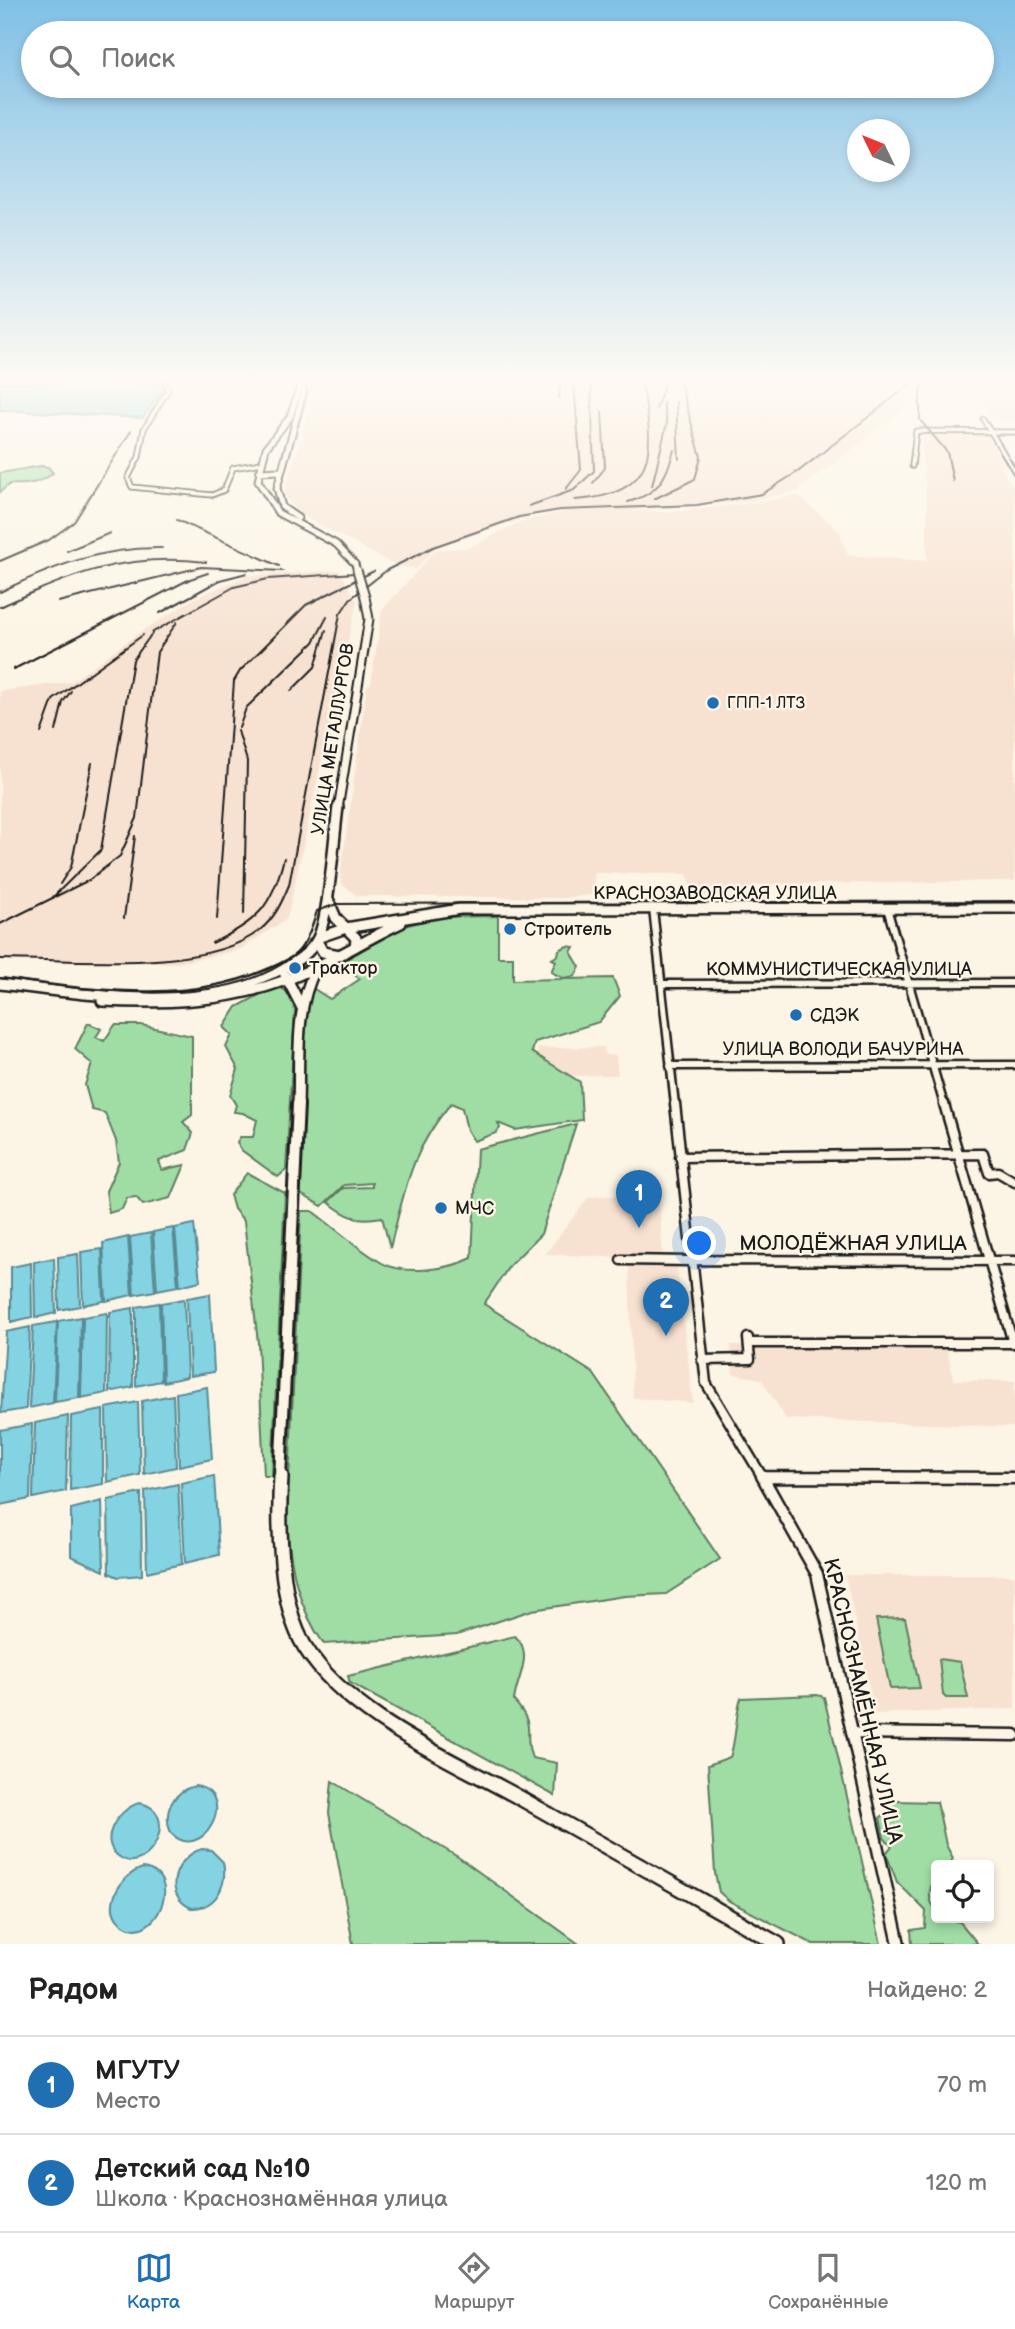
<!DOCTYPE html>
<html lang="ru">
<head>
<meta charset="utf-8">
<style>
	body { margin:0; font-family:"Balsamiq Sans",sans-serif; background:#f2f2f2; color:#222 }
	.controls { position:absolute; right:21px; bottom:21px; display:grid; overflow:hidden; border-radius:7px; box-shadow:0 4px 10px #0003 }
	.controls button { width:63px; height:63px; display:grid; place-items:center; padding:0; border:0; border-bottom:2px solid #e0e0e0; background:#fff; color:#222; font:35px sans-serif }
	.compass { position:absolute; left:847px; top:119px; width:63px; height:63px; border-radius:50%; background:#fff; box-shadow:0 4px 10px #0003; rotate:313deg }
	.you { position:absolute; left:700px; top:1244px; width:24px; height:24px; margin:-18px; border:5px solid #fff; border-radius:50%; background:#1a73e8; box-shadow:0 0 0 10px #1a73e833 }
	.badge { display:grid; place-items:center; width:46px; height:46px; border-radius:50%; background:#1f6fb2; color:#fff; font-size:23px; font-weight:700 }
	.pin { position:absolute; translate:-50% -58px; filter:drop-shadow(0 2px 4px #0008) }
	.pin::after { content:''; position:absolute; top:37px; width:24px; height:21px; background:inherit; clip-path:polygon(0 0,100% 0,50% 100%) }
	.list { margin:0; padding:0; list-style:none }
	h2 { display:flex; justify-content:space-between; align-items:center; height:91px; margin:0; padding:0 28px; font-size:30px }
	h2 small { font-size:23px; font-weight:400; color:#767676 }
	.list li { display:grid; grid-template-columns:46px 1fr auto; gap:21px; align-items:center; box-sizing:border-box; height:98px; padding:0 28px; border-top:2px solid #e0e0e0 }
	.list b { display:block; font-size:26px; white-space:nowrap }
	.list p { margin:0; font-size:23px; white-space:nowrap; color:#767676 }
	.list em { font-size:23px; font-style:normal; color:#767676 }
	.icon { flex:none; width:38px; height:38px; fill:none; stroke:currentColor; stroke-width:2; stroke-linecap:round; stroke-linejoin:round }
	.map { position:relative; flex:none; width:1015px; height:1944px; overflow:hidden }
	.search { position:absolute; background:#fff; box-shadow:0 4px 10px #0003; left:21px; right:21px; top:21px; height:77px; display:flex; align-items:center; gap:18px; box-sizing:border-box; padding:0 24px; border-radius:38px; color:#767676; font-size:26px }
	.sheet { height:287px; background:#fff }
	nav { display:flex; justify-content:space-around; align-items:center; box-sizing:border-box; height:98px; border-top:2px solid #e0e0e0; background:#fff; font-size:19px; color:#767676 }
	nav a { display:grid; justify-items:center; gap:4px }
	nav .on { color:#1f6fb2 }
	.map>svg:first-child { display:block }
</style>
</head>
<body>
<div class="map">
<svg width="1015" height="1944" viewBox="0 0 1015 1944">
	<rect width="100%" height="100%" fill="#fcf5e5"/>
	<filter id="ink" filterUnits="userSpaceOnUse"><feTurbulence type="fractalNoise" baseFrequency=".0143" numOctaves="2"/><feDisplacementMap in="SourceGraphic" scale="14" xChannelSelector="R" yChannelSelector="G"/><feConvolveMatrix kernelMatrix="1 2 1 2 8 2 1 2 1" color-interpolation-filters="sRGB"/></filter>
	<g filter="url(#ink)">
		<path fill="#f7e2d1" d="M 317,383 L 1015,383 L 1015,392 L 935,385 L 926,392 L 918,392 L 904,409 L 798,491 L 745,502 L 628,511 L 672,512 L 751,503 L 798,495 L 839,531 L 848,555 L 927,561 L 927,507 L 920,433 L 990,434 L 1007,479 L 1015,486 L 1015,881 L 754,885 L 753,895 L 692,896 L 687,874 L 595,873 L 592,895 L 562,898 L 357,896 L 343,885 L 340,877 L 367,686 L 371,683 L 382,610 L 437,549 L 468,548 L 522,521 L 564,512 L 544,512 L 436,547 L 416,569 L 397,566 L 301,515 L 284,495 Z
			M 1007,392 L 1015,393 L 1015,421 L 993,421 L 978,393 Z
			M 339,570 L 357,601 L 287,919 L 239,950 L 178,963 L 0,959 L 0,691 L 71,682 L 139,633 L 195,598 L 246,576 Z
			M 604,1047 L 605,1055 L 616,1055 L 618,1075 L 573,1076 L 538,1059 L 537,1048 Z
			M 628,1195 L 659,1196 L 663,1260 L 545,1254 L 589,1197 Z
			M 629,1266 L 677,1266 L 693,1403 L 633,1398 Z
			M 731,1345 L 946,1346 L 954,1380 L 1015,1381 L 1015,1427 L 786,1419 L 761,1379 L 733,1374 Z
			M 845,1575 L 1015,1575 L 1015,1709 L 875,1714 Z"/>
		<path fill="#9fdda5" stroke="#5e7c60" stroke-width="2" d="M 41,466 L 48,467 L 53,473 C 40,484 26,485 10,484 L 0,492 L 0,473 Z
			M 498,916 L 498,957 L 513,957 L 513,980 L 613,978 L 620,996 L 599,1022 L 535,1042 L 532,1052 L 580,1082 L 582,1120 L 515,1130 L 498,1123 L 500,1128 L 496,1133 L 474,1141 L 467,1130 L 462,1108 L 451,1103 C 410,1153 406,1186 390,1248 L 382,1217 C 357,1222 347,1217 328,1202 L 343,1188 L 372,1187 L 372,1183 L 344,1185 L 322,1206 L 299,1193 L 306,1009 L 311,987 L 330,999 L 360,979 L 338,964 L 408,925 L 440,917 Z
			M 567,946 L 574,947 L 571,952 L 580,967 L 575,976 L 563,978 L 551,972 L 556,961 L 552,959 L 558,955 L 559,950 Z
			M 274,987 C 289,987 292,999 295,1011 L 286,1170 L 278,1177 L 240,1149 L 237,1142 L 240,1137 L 253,1137 L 257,1120 L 243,1113 L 234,1112 L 236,1105 L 230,1095 L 238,1069 L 226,1047 L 232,1035 L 224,1027 L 237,1007 Z
			M 88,1023 L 101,1029 L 96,1037 L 104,1041 L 115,1025 L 141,1025 L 192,1036 L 192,1115 L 183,1122 L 193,1133 L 187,1150 L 159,1161 L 162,1170 L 185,1165 L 171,1198 L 143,1205 L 136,1197 L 127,1198 L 122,1209 L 109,1213 L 106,1191 L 119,1162 L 116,1141 L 105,1113 L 92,1110 L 85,1085 L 92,1064 L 75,1049 Z
			M 576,1124 L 541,1234 L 510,1265 L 484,1304 L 593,1373 L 720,1559 L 666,1594 L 625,1596 L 532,1610 L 457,1635 L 324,1644 C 298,1608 291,1568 287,1525 L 301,1211 L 312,1211 C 335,1228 358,1249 382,1263 C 405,1276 450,1269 472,1258 L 477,1149 Z
			M 247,1173 L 285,1193 L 272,1476 L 264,1476 L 258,1343 L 244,1221 L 234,1209 L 230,1195 Z
			M 905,1618 L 920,1688 L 890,1689 L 876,1619 Z
			M 515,1636 C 535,1654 516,1679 514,1701 C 538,1727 522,1733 532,1758 L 557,1763 L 555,1796 L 350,1683 L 348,1676 Z
			M 939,1659 L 960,1662 L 968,1698 L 946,1698 L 943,1695 Z
			M 817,1695 L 824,1697 L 881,1944 L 813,1944 L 729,1901 L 719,1892 L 715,1873 L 708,1765 L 730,1757 C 736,1742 737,1704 741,1698 Z
			M 332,1781 L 458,1857 L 579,1944 L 353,1944 L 329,1813 Z
			M 895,1801 L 937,1802 L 946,1845 L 953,1858 L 950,1865 L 936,1865 C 936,1881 922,1894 936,1909 L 936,1918 L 960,1922 L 978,1944 L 912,1944 L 911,1930 L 925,1928 L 926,1911 L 897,1882 L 886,1853 L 892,1846 L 884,1838 L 880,1818 L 885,1814 L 893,1821 L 890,1803 Z"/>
		<path fill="#84d3e2" stroke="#5a8a93" stroke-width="2" d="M 0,383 L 156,383 L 162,390 L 143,418 L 0,410 Z
			M 194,1224 L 200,1281 L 180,1286 L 175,1228 Z
			M 173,1228 L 178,1286 L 157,1290 L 153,1232 Z
			M 151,1233 L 155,1291 L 134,1295 L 130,1237 Z
			M 128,1237 L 132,1295 L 106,1301 L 103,1243 Z
			M 102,1249 L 104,1301 L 83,1305 L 81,1252 Z
			M 78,1254 L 80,1306 L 59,1310 L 58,1257 Z
			M 54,1258 L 56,1313 L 35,1318 L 34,1262 Z
			M 31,1263 L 32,1317 L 11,1322 L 11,1267 Z
			M 210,1294 L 214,1372 L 190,1376 L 187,1298 Z
			M 184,1299 L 187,1377 L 163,1382 L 161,1303 Z
			M 159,1303 L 161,1381 L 136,1386 L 136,1307 Z
			M 133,1308 L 133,1387 L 109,1392 L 110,1312 Z
			M 107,1313 L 106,1393 L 81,1398 L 83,1317 Z
			M 81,1317 L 79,1398 L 55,1402 L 58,1321 Z
			M 57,1322 L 53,1403 L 29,1408 L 33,1326 Z
			M 30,1327 L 26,1409 L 1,1413 L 6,1332 Z
			M 207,1387 L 212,1459 L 179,1466 L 176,1393 Z
			M 173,1395 L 176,1467 L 144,1474 L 142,1401 Z
			M 138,1402 L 140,1475 L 107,1482 L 106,1408 Z
			M 103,1410 L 103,1484 L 70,1490 L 71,1416 Z
			M 68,1416 L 66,1491 L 33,1498 L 35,1423 Z
			M 32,1424 L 30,1499 L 0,1505 L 0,1430 Z
			M 214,1476 L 219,1555 L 185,1563 L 181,1483 Z
			M 178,1484 L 182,1564 L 147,1572 L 145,1491 Z
			M 141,1493 L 142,1575 L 118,1577 L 109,1573 L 108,1500 Z
			M 102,1501 L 104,1571 L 71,1556 L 71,1509 Z
			M 195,1786 C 241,1793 202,1866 171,1833 C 162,1812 173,1791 195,1786 Z
			M 139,1803 C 182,1810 150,1876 121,1858 C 95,1842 118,1809 139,1803 Z
			M 202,1849 L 211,1850 L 223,1862 C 228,1885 216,1909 191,1908 C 161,1894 176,1856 202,1849 Z
			M 143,1868 C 186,1875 155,1944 125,1926 C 98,1910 121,1874 143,1868 Z"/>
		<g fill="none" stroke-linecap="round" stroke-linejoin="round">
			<defs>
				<path id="street-far3" d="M 165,383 L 168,390 L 144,429 L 139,457 L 128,478 L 132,487 L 212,495 L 224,490 L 233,468 L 261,463
					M 983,419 L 1015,472
					M 912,466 L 916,431 L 1015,432"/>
				<path id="street-far2" d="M 887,908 L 944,1105
					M 653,909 L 675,1105
					M 663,984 L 1015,983
					M 670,1066 L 1015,1065"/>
				<path id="street-far1" d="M 675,1104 L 706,1383 L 763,1478
					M 944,1104 L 1013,1343
					M 680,1157 L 983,1154 L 989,1173 L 998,1172 L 1015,1182
					M 621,1260 L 691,1261
					M 690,1260 L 1015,1261
					M 749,1343 L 1015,1343
					M 702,1360 L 750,1359 L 748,1338
					M 764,1477 L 917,1478"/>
				<path id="street" d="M 762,1476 L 817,1574 L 899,1944
					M 764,1477 L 1015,1478
					M 852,1733 L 1015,1735"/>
				<path id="secondary-far4" d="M 301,383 L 290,417 L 266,448 L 258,481 L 278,513 L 336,544 L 355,564
					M 259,472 L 280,471
					M 298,518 L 282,507 L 277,488 L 304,391"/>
				<path id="secondary-far3" d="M 338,809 L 369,619 L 365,597"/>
				<path id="secondary-far2" d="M 328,899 L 336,918 L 356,938 L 355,947
					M 320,937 L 346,928 L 460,909 L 1015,908
					M 317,941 L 323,952 L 340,955
					M 285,975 L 302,1008
					M 0,984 C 91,995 186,1012 273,973 C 290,966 309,956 318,938 C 329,915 334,837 338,807
					M 102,1001 C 164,1004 227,1002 286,980 C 327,965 362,941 401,923
					M 298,1105 C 300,1060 294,1009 316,968"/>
				<path id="secondary-far1" d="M 280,1478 L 298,1104"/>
				<path id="secondary" d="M 281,1476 C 278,1524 279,1605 305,1647 C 348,1716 450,1759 520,1798 C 606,1847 692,1895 778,1944"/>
			</defs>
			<use href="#street-far3" stroke="#1c1c1c" stroke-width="7"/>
			<use href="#street-far2" stroke="#1c1c1c" stroke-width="11"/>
			<use href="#street-far1" stroke="#1c1c1c" stroke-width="13"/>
			<use href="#street" stroke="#1c1c1c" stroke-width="15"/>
			<use href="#secondary-far4" stroke="#1c1c1c" stroke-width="9"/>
			<use href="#secondary-far3" stroke="#1c1c1c" stroke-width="11"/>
			<use href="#secondary-far2" stroke="#1c1c1c" stroke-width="14"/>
			<use href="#secondary-far1" stroke="#1c1c1c" stroke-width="16"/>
			<use href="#secondary" stroke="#1c1c1c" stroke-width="18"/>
			<use href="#street-far3" stroke="#fcf5e5" stroke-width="3.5"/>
			<use href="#street-far2" stroke="#fcf5e5" stroke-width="6"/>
			<use href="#street-far1" stroke="#fcf5e5" stroke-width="8"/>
			<use href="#street" stroke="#fcf5e5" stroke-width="10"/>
			<use href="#secondary-far4" stroke="#fcf5e5" stroke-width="5"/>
			<use href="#secondary-far3" stroke="#fcf5e5" stroke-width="7"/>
			<use href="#secondary-far2" stroke="#fcf5e5" stroke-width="9"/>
			<use href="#secondary-far1" stroke="#fcf5e5" stroke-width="10"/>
			<use href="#secondary" stroke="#fcf5e5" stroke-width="13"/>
			<path stroke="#1c1c1c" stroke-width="2" d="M 0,978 C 84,989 220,1013 292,957 C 306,946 312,927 317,911 L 337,904 L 1015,901"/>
			<path stroke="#1c1c1c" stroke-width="2" d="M 924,383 L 920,393 L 920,420 L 947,452 L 953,481
				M 559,398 L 560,383
				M 676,402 L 679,459
				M 656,409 L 665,383
				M 593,483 L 605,468 L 602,411
				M 652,486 L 667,423 L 663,403
				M 566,489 L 581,470 L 574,383
				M 654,499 L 695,479 L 701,457 L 680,383
				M 575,500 C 658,494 655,452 642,383
				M 628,502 C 658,494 666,479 674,450
				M 529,506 L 574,490 L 594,471 L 591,383
				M 177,520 L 279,566
				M 67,551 L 110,533
				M 0,561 L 49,540 L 74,522 L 131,431
				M 0,592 C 53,566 102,547 162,548
				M 58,602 L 201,567 L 283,571
				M 0,607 C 71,574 127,552 206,562
				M 160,613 L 220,580 L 247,573
				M 14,669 L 190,579 L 208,573
				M 291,691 L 315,667 L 326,630
				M 239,728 L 246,708 L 314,642 L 327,617
				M 56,731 L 63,702 L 71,691
				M 238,731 L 247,761 L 244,914
				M 41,733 L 53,700 L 143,635
				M 60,884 L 71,867 L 92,763
				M 52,898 L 101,850 L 133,660 L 153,632 L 234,587 L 268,579 L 355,573
				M 124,918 L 135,836
				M 217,919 L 234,681 L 240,671 L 306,605 L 374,571
				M 0,924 L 89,880 L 120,856 L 137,818 L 157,652 L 177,622
				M 212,943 C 257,922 272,907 284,858
				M 0,959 C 69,959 206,974 260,930 C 275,918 282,902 289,885 L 340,614 L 350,599 L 387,570 L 433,547 L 519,517 L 560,510 L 697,505 L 762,494 L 799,471 L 912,383"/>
			<defs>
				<path id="secondary-bridge-far1" d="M 355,564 L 357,572"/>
				<path id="secondary-bridge" d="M 357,570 L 365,597"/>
			</defs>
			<use href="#secondary-bridge-far1" stroke="#1c1c1c" stroke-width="9" stroke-linecap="butt"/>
			<use href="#secondary-bridge" stroke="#1c1c1c" stroke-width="11" stroke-linecap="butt"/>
			<use href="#secondary-bridge-far1" stroke="#fcf5e5" stroke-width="5"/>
			<use href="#secondary-bridge" stroke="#fcf5e5" stroke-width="7"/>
		</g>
	</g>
	<linearGradient id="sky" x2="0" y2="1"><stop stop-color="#80c0e6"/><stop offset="0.58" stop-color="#fefaf3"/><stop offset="1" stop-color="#fefaf3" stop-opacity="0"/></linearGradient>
	<rect width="1015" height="655" fill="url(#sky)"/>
	<g fill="#1f6fb2" stroke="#fcf5e5" stroke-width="2.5">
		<circle cx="713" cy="703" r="7"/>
		<circle cx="510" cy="929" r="7"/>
		<circle cx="295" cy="968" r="7"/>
		<circle cx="796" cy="1015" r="7"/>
		<circle cx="441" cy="1208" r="7"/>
	</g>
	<g text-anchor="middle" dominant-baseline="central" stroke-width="5" stroke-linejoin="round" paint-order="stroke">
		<g font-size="16" fill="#1c1c1c" stroke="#fcf5e5" text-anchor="start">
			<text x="727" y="703">ГПП-1 ЛТЗ</text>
		</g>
		<g font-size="18" fill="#1c1c1c" stroke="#fcf5e5">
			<text transform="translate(333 739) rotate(-81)">УЛИЦА МЕТАЛЛУРГОВ</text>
			<text x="715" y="893">КРАСНОЗАВОДСКАЯ УЛИЦА</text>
			<text x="839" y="969">КОММУНИСТИЧЕСКАЯ УЛИЦА</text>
			<text x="843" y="1049">УЛИЦА ВОЛОДИ БАЧУРИНА</text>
		</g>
		<g font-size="18" fill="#1c1c1c" stroke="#fcf5e5" text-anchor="start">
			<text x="524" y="929">Строитель</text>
			<text x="309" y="968">Трактор</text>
			<text x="810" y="1015">СДЭК</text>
			<text x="455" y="1208">МЧС</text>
		</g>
		<g font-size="21" fill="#1c1c1c" stroke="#fcf5e5">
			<text x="853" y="1243">МОЛОДЁЖНАЯ УЛИЦА</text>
			<text transform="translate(863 1701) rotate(77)">КРАСНОЗНАМЁННАЯ УЛИЦА</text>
		</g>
	</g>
</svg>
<div class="controls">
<button><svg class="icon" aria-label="locate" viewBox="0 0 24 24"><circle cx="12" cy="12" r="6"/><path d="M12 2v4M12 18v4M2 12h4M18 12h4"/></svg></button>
</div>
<svg class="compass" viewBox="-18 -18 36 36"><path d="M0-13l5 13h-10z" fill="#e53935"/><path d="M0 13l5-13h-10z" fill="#767676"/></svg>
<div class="you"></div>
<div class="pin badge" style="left:639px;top:1228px">1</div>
<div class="pin badge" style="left:666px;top:1336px">2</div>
<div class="search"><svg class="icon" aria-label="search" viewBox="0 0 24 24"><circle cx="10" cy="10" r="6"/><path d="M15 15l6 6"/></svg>Поиск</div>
</div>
<section class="sheet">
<h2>Рядом<small>Найдено: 2</small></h2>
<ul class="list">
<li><span class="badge">1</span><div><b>МГУТУ</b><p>Место</p></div><em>70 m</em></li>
<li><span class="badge">2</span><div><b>Детский сад №10</b><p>Школа · Краснознамённая улица</p></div><em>120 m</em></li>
</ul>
</section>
<nav>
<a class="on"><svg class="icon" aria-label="map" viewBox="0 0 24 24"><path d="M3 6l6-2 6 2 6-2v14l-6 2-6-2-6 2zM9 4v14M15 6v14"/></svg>Карта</a>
<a><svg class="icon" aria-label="directions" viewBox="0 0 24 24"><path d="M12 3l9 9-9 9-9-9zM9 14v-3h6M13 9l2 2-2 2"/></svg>Маршрут</a>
<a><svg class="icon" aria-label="saved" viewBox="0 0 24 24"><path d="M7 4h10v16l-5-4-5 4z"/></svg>Сохранённые</a>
</nav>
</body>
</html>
